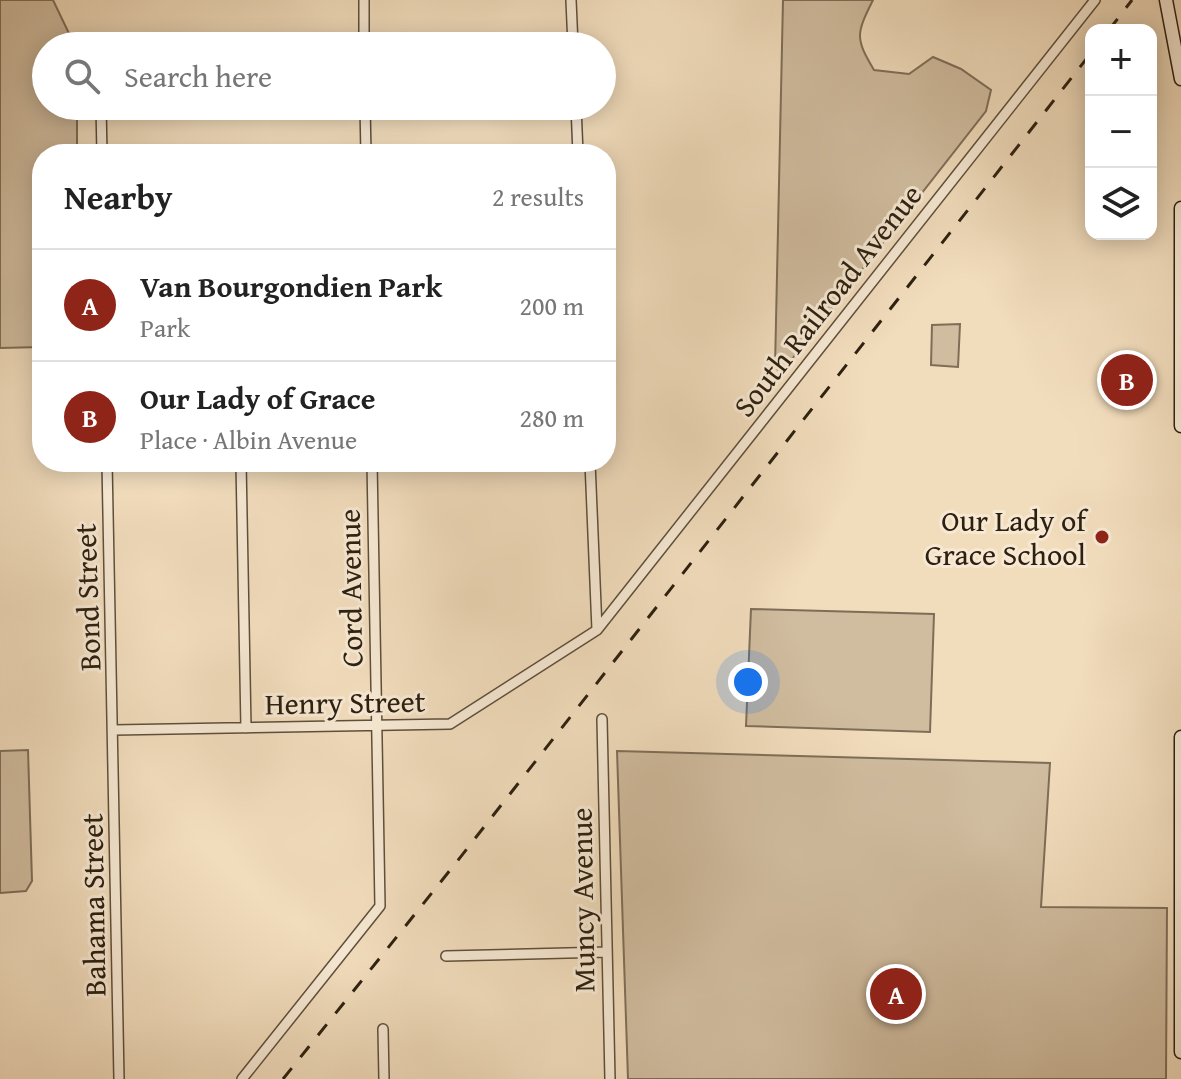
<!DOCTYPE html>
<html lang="en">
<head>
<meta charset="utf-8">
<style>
	body { margin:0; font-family:"Gentium Book Plus",serif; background:#f6f6f6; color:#222 }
	.controls { position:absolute; right:24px; top:24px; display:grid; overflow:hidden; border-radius:16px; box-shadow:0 4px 20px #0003 }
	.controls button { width:72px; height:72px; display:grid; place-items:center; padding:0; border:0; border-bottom:2px solid #e0e0e0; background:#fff; color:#222; font:40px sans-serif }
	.you { position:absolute; left:748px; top:682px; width:28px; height:28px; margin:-20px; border:6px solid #fff; border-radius:50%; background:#1a73e8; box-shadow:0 0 0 12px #1a73e833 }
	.badge { display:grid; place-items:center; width:52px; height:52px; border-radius:50%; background:#8f2418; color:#fff; font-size:26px; font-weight:700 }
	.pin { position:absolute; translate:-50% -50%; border:4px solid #fff; box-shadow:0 2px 8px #0006 }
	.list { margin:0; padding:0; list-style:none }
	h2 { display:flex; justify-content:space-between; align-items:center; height:104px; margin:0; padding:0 32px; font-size:34px }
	h2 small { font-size:26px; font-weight:400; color:#767676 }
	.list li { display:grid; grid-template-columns:52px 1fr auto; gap:24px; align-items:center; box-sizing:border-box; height:112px; padding:0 32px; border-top:2px solid #e0e0e0 }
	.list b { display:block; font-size:30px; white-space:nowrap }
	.list p { margin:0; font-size:26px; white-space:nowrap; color:#767676 }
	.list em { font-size:26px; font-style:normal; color:#767676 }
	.icon { flex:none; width:44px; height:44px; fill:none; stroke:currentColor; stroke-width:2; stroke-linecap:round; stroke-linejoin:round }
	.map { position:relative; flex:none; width:1181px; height:1079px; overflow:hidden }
	.search { position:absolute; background:#fff; box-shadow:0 4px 20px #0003; left:32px; top:32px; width:584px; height:88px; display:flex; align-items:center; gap:20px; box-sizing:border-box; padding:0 28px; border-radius:44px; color:#767676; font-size:30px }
	.panel { position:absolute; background:#fff; box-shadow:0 4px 20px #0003; left:32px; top:144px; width:584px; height:328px; border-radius:32px }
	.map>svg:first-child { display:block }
</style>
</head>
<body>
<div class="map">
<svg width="1181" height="1079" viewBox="0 0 1181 1079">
	<rect width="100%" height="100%" fill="#f1dcbc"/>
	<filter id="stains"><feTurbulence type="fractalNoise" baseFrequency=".0025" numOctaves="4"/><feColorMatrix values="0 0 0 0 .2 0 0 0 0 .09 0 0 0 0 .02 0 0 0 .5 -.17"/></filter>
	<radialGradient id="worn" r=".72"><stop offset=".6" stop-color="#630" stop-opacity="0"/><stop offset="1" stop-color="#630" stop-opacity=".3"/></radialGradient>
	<path fill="#d0bc9f" stroke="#7e6e58" stroke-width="2" d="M 0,0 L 53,0 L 75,46 L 46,46 L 46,106 L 77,106 L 77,154 L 42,154 L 42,347 L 0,348 Z
		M 783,0 L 873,0 C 856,34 855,38 874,70 L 909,74 L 933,57 L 961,69 L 991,90 L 986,111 L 781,373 L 775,367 Z
		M 960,324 L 958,367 L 931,365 L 932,325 Z
		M 751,609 L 934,614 L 930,732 L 746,726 Z
		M 28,750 L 32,881 L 26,891 L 0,893 L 0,751 Z
		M 617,751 L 1050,763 L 1041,907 L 1167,908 L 1166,1079 L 628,1079 Z"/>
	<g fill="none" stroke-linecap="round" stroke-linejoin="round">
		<defs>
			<path id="street" d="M 571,0 L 573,46
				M 364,43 L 364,0
				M 100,46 L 364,40
				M 101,106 L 102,154
				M 365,106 L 366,154
				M 576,106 L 578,154
				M 107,462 L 119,1079
				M 241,462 L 246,728
				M 590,462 L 597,630
				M 602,719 L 610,1079
				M 114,730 L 450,724 L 597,630 L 1095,0
				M 446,956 L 607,952
				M 383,1029 L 384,1079
				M 242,1079 L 380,906 L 372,462"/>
			<path id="secondary" d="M 1166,0 L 1181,79
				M 1181,208 L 1181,426
				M 1181,737 L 1181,1052"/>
		</defs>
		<use href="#street" stroke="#5e4f3b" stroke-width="12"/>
		<use href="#secondary" stroke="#2d2010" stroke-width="15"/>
		<use href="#street" stroke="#f6e8d3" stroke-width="9"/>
		<use href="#secondary" stroke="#f6e8d3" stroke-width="12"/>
		<path stroke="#2d2010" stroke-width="3" stroke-dasharray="14 14" stroke-linecap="butt" d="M 1109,30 L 1132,0
			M 283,1079 L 455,864 L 1091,53"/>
	</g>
	<circle fill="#8f2418" stroke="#f6e8d3" stroke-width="3" cx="1102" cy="537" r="8"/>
	<g text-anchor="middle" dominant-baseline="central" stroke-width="6" stroke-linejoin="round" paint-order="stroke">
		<g font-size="30" fill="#2d2010" stroke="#f6e8d3">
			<text transform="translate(827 300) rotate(-52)">South Railroad Avenue</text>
			<text transform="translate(350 588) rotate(-91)">Cord Avenue</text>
			<text transform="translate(87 597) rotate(-92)">Bond Street</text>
			<text transform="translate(345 702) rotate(-1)">Henry Street</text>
			<text transform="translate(582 900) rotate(-91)">Muncy Avenue</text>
			<text transform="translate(93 905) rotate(-91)">Bahama Street</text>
		</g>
		<g font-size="30" fill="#2d2010" stroke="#f6e8d3" text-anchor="end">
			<text x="1086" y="520">Our Lady of<tspan x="1086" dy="34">Grace School</tspan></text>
		</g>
	</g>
	<rect width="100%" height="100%" filter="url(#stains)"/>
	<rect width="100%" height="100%" fill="url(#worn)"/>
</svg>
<div class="controls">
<button>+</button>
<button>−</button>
<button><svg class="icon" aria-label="layers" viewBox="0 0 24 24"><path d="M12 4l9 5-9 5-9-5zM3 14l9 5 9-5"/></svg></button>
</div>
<div class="you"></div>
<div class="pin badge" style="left:896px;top:994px">A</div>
<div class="pin badge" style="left:1127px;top:380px">B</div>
<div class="search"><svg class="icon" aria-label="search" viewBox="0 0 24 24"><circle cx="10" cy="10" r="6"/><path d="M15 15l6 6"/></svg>Search here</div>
<section class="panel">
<h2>Nearby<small>2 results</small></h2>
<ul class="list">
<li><span class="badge">A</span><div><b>Van Bourgondien Park</b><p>Park</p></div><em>200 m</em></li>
<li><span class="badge">B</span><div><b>Our Lady of Grace</b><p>Place · Albin Avenue</p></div><em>280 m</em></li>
</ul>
</section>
</div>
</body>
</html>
